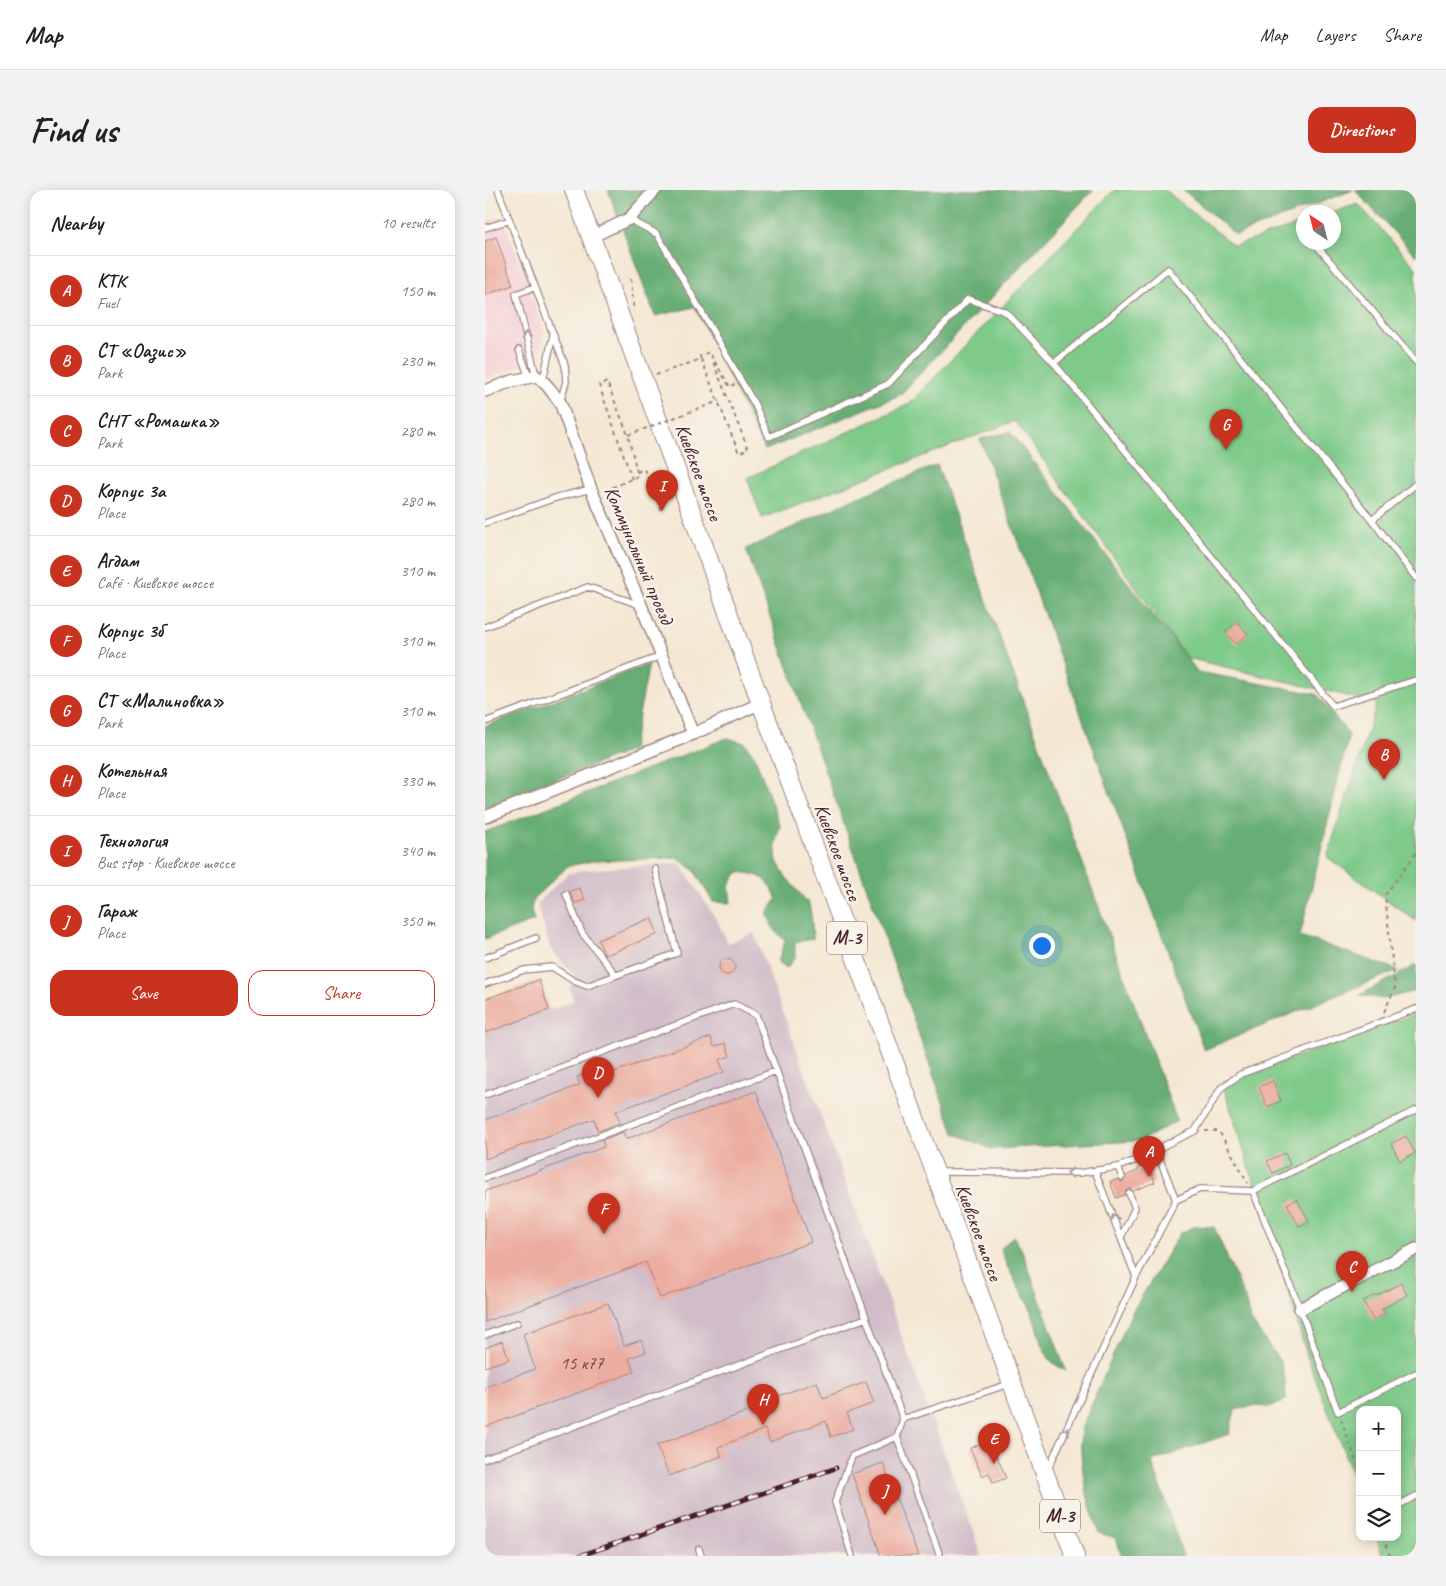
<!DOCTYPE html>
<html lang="en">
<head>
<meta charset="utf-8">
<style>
	body { margin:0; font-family:Caveat,sans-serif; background:#f2f2f2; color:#222 }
	.controls { position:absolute; right:15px; bottom:15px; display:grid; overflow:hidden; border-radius:10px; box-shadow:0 2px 12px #0003 }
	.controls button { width:45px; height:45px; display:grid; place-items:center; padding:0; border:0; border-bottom:1px solid #e0e0e0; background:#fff; color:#222; font:25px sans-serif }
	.compass { position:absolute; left:811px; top:15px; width:45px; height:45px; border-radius:50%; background:#fff; box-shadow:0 2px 12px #0003; rotate:325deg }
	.you { position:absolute; left:556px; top:755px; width:18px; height:18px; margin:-12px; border:4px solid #fff; border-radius:50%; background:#1a73e8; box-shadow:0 0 0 8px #1a73e833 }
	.badge { display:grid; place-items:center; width:32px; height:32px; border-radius:50%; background:#c8321e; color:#fff; font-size:16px; font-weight:700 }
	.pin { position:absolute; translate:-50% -41px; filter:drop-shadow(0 1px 2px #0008) }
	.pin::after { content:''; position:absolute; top:26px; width:18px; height:15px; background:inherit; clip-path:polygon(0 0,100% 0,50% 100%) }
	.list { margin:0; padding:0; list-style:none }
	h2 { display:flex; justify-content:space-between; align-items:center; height:65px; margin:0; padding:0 20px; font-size:21px }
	h2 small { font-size:16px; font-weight:400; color:#767676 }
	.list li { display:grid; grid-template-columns:32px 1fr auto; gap:15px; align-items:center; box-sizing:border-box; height:70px; padding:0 20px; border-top:1px solid #e0e0e0 }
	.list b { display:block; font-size:19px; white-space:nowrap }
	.list p { margin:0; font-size:16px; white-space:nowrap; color:#767676 }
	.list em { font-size:16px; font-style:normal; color:#767676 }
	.actions { display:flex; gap:10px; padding:15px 20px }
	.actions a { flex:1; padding:11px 0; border:1px solid #c8321e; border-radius:15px; text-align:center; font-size:18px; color:#c8321e }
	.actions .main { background:#c8321e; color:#fff }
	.icon { flex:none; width:28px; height:28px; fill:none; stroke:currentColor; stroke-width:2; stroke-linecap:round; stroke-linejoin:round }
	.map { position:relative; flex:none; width:931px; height:1366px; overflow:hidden; border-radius:15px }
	header { display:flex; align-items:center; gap:30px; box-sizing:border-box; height:70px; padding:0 25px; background:#fff; border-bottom:1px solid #e0e0e0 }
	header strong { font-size:24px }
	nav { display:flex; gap:28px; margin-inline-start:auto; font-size:18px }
	.intro { display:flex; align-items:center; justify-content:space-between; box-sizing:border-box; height:120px; padding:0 30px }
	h1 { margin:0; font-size:35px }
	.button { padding:12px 22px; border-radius:15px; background:#c8321e; color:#fff; font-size:18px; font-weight:700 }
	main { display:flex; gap:30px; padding:0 30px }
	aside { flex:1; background:#fff; border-radius:15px; box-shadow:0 2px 12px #0003 }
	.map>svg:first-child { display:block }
</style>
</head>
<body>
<header>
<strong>Map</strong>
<nav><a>Map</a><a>Layers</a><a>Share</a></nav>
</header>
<div class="intro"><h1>Find us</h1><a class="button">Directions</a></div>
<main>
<aside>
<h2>Nearby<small>10 results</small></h2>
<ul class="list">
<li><span class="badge">A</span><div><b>КТК</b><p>Fuel</p></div><em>150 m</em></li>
<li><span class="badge">B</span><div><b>СТ «Оазис»</b><p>Park</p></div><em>230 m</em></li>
<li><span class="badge">C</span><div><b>СНТ «Ромашка»</b><p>Park</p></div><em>280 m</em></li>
<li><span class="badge">D</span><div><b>Корпус 3a</b><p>Place</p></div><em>280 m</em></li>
<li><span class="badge">E</span><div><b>Агдам</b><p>Café · Киевское шоссе</p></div><em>310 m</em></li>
<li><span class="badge">F</span><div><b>Корпус 3б</b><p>Place</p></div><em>310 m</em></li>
<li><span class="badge">G</span><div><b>СТ «Малиновка»</b><p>Park</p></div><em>310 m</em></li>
<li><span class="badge">H</span><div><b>Котельная</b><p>Place</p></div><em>330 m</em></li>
<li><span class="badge">I</span><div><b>Технология</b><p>Bus stop · Киевское шоссе</p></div><em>340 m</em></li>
<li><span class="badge">J</span><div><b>Гараж</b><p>Place</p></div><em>350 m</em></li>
</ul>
<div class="actions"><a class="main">Save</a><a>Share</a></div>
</aside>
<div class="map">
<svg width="931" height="1366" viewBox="0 0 931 1366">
	<rect width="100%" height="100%" fill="#f7f3e8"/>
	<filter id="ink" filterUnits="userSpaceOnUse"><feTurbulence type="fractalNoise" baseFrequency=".02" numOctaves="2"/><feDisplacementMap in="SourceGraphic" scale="10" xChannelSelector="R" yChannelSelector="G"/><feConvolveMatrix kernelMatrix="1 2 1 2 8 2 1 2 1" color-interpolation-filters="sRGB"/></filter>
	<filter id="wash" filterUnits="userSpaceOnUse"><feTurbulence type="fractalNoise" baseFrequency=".0096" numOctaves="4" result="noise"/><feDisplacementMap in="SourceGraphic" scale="20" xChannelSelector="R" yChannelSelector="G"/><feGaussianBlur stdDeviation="1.12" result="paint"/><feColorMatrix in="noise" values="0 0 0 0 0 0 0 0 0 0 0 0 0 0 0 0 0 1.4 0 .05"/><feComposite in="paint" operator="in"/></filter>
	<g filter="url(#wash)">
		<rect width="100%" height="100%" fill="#f4e8d4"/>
		<path fill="#f6cfd6" d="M 18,27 L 59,141 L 55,169 L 0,189 L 0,32 Z"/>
		<path fill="#d1bdc9" d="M 195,673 L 233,732 L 243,753 L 269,743 L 497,1366 L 0,1366 L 0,843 L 7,841 L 0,821 L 54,790 L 64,820 L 89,811 L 85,798 L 91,787 L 65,758 L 52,714 L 82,684 L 100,680 Z"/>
		<path fill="#7eca89" stroke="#64745a" d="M 629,0 L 680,0 L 749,56 L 818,33 L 818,52 L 848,52 L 848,22 L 873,14 L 931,78 L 931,731 L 842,667 L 892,513 L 702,468 L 530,231 L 277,328 L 262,288 L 424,214 Z
			M 931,824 L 931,1366 L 898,1366 L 891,1347 L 912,1347 L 912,1220 L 875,1220 L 875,1304 L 824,1172 L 782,1032 L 737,893 Z"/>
		<path fill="#66ae75" stroke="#586650" d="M 123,0 L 608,0 L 415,205 L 280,260 L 210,117 L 170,126 Z
			M 698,0 L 868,0 L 751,45 Z
			M 870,0 L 931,0 L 931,66 Z
			M 525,242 L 713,482 L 832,504 L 864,545 L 815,746 L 913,780 L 719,860 L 495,249 Z
			M 452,275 L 692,931 L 655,951 L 506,959 L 469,943 L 261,359 L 371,308 Z
			M 164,474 L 147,560 L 0,617 L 0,536 Z
			M 242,548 L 260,553 L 270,567 L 295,636 L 290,654 L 292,671 L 301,687 L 324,714 L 327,731 L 328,749 L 310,752 L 310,768 L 302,778 L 293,772 L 300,751 L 288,738 L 282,723 L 292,709 C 282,687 277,685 253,682 L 244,696 L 246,713 L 228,712 L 209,680 L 192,668 L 108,671 L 83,676 L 49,708 L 46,719 L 49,731 L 0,749 L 0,642 Z
			M 931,775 L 931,801 L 898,809 L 875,805 Z
			M 711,1036 L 729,1037 L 760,1109 L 765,1129 L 796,1173 L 800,1190 L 801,1210 L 784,1217 L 768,1216 L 750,1220 L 744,1244 L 667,1271 L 698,1366 L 641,1366 L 636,1364 L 631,1348 L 614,1343 C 602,1311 594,1274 596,1239 L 646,1124 L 695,1043 Z
			M 528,1046 L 536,1058 L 581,1181 L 566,1172 L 557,1156 L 547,1122 L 522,1076 L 516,1059 Z"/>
		<g id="blocks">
			<path fill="#ecada1" d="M 11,47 L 28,95 L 0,105 L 0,51 Z
				M 752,432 L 763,444 L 751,454 L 740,442 Z
				M 95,698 L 100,710 L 90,713 L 85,701 Z
				M 166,728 L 173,744 L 121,765 L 118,761 L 113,750 Z
				M234 777a8 8 0 1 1 16 0a8 8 0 1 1-16 0Z
				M 54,790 L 64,820 L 0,843 L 0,809 Z
				M 226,847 L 229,857 L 240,853 L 245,866 L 234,870 L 239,882 L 131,921 L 135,933 L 113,941 L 109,929 L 0,969 L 0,930 L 95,895 L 92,887 L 113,879 L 116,887 Z
				M 788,891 L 796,911 L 782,917 L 774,897 Z
				M 271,901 L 326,1052 L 175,1108 L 161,1072 L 0,1132 L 0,1001 L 119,957 L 117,950 L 138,942 L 141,949 Z
				M 921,946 L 930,963 L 915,971 L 906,954 Z
				M 800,963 L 805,975 L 788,983 L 782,971 Z
				M 663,974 L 670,992 L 648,1001 L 643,999 L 640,1001 L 640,1005 L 631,1008 L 625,992 L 633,989 L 636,992 L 639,991 L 641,986 L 654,980 L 653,978 Z
				M 812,1009 L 824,1031 L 814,1036 L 802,1014 Z
				M 916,1093 L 922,1105 L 897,1119 L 900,1124 L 888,1130 L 878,1111 L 890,1105 L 891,1106 Z
				M 123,1113 L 139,1156 L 156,1150 L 161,1162 L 144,1168 L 149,1182 L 0,1237 L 0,1197 L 50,1179 L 38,1144 Z
				M 17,1151 L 24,1169 L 0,1177 L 0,1158 Z
				M 332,1192 L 338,1208 L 381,1192 L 389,1213 L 362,1223 L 368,1239 L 346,1247 L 341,1231 L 285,1252 L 280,1239 L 233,1257 L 237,1266 L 184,1286 L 172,1255 L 272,1218 L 271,1214 Z
				M 505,1250 L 521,1288 L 508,1293 L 504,1283 L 497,1286 L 485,1258 Z
				M 398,1273 L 433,1366 L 396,1366 L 367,1284 Z"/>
		</g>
	</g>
	<g filter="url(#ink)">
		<use href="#blocks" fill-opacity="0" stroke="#9f8480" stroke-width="1"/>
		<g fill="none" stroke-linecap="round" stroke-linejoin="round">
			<defs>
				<path id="service" d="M 13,0 L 80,175 L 81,192 L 75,212
					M 144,29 L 172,44 L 270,215 L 284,247 L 403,194 L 483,109 L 521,122 L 569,173 L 848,516 L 931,490
					M 0,38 L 25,30
					M 832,56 L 931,172
					M 50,97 L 31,104 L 51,186
					M 34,160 L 44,187
					M 569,173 L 683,79 L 887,330 L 931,294
					M 58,190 L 68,145
					M 887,330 L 931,388
					M 0,333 L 70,308 L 106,299
					M 0,437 L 103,397 L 155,415
					M 0,532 L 176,466
					M 81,704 L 97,743 L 131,785
					M 0,768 L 51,748
					M 0,794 L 39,780 L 67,777 L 89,791 L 102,796 L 192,763 L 170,679
					M 0,905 L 249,814 L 271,825 L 418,1229 L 524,1194
					M 672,962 L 680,955 L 710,941 L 736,898 L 756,884 L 931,819
					M 633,977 L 637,987
					M 453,982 L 594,983 L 633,977 L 672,962 L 691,1010 L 651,1087
					M 0,988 L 291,881
					M 768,1001 L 815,1119 L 853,1222 L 931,1183
					M 691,1010 L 715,999 L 768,1001 L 931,920
					M 636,1047 L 650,1018 L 644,1003
					M 0,1145 L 32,1133
					M 418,1229 L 412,1247 L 455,1366
					M 0,1269 L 381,1128
					M 563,1279 L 651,1087 L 610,981
					M 912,1316 L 931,1306
					M 214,1359 L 216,1366
					M 367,1366 L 350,1312 L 367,1266 L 412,1247"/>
				<path id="minor" d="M 106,47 L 144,29 L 170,0
					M 0,201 L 27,191 L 51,186 C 62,192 67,203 75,212 L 106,299 L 156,415 L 208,544
					M 0,627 L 208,544 L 276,513
					M 815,1119 L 931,1059"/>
				<path id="trunk" d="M 89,0 L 276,513 L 450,982 L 590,1366"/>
			</defs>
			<use href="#service" stroke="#9f8480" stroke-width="8"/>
			<use href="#minor" stroke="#9f8480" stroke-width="14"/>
			<use href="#trunk" stroke="#9f8480" stroke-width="20"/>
			<path stroke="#9f8480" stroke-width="2" stroke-dasharray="4 4" stroke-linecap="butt" d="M 146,89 L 149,121
				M 216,169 L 254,263 L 263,259 L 227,169
				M 171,185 L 216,169 L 215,166 L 224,162 L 245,197 L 250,194
				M 152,282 L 159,279 L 177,321
				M 120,301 L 153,286 L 143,245 L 122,192 L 114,195 L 147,289
				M 899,822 L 910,798 L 900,705 L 931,663
				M 720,941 L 734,941 L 763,993
				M 856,1229 L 875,1282
				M 898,1347 L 905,1366"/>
			<use href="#service" stroke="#fff" stroke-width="5.5"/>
			<use href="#minor" stroke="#fff" stroke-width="11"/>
			<use href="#trunk" stroke="#fff" stroke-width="18"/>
			<defs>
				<path id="rail" d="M 94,1366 L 351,1278"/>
			</defs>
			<use href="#rail" stroke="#4a1f2b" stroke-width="5"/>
			<use href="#rail" stroke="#f7f3e8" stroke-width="3" stroke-dasharray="9" stroke-linecap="butt"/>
			<path stroke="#9f8480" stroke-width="2" stroke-dasharray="4 4" stroke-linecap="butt" d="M 143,245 L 234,211"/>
		</g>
		<defs><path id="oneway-chevron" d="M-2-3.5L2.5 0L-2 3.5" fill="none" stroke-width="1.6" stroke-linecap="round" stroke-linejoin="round" transform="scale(1.25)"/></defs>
		<g stroke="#ae9aa0">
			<use href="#oneway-chevron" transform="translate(41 145) rotate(-104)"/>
			<use href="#oneway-chevron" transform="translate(585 983) rotate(-179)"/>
			<use href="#oneway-chevron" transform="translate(629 1028) rotate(-112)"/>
			<use href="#oneway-chevron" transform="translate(581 1241) rotate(-65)"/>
		</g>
	</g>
	<g text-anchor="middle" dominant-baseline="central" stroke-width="5" stroke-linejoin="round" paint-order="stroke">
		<g font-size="18" fill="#724248">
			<text x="97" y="1173">15 к77</text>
		</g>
		<g fill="#f7f3e8" stroke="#7e5f64" stroke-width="1">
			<rect x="342" y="731.5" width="40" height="33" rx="4"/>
			<rect x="555" y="1309.5" width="40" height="33" rx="4"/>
		</g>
		<g font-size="19" font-weight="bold" fill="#4a1f2b">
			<text x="362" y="748">М-3</text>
			<text x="575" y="1326">М-3</text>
		</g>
		<g font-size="20" fill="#4a1f2b" stroke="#f7f3e8">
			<text transform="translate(214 282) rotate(70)">Киевское шоссе</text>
			<text transform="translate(154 365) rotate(67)">Коммунальный проезд</text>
			<text transform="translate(353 662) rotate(70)">Киевское шоссе</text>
			<text transform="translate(494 1042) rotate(70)">Киевское шоссе</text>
		</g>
	</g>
</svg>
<div class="controls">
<button>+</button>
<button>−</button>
<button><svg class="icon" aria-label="layers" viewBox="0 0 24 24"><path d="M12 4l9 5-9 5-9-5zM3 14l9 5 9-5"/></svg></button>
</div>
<svg class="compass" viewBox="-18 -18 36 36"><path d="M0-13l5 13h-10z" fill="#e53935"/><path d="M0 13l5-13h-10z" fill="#767676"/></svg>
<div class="you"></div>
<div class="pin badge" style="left:664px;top:987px">A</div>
<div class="pin badge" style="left:899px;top:590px">B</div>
<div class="pin badge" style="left:867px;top:1102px">C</div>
<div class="pin badge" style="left:113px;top:908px">D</div>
<div class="pin badge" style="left:509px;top:1274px">E</div>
<div class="pin badge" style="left:119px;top:1044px">F</div>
<div class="pin badge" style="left:741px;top:260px">G</div>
<div class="pin badge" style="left:278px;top:1235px">H</div>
<div class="pin badge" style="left:177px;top:321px">I</div>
<div class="pin badge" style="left:400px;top:1325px">J</div>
</div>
</main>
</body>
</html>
